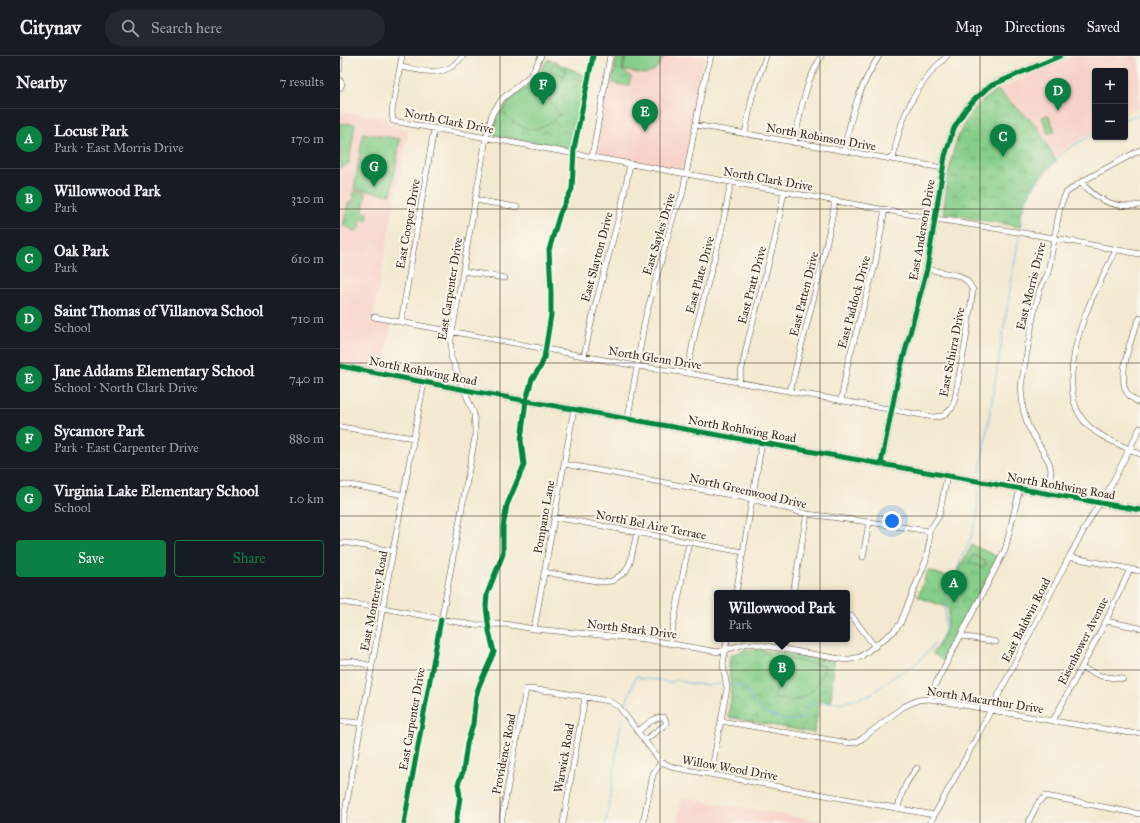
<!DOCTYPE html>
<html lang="en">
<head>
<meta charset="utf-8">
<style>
	body { margin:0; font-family:"IM FELL Great Primer",serif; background:#242831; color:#f1f3f6 }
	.controls { position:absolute; right:12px; top:12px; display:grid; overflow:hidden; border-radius:4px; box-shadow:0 1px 3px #0004 }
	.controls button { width:36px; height:36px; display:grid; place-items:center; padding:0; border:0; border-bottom:1px solid #363941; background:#171b24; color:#f1f3f6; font:20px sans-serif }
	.you { position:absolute; left:552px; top:465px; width:14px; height:14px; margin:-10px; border:3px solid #fff; border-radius:50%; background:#1a73e8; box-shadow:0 0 0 6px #1a73e833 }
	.badge { display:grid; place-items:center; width:26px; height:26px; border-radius:50%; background:#0b8043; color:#fff; font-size:13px; font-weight:700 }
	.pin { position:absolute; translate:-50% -33px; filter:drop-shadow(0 1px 2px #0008) }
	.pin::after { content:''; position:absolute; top:21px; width:14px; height:12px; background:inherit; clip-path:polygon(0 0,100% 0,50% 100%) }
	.popup { position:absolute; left:374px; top:534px; width:136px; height:52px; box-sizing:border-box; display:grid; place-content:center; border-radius:4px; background:#171b24; filter:drop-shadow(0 1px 3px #0005); font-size:13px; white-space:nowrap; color:#9ea1a6 }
	.popup b { font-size:15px; color:#f1f3f6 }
	.popup::after { content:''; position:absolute; left:50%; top:100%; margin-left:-8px; border:8px solid transparent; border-top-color:#171b24 }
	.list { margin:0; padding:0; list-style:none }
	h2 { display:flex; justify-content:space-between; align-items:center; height:52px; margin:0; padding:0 16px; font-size:17px }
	h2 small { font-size:13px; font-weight:400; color:#9ea1a6 }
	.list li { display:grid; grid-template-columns:26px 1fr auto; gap:12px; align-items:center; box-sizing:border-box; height:60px; padding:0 16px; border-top:1px solid #363941 }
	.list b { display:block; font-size:15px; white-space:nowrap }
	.list p { margin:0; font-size:13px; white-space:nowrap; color:#9ea1a6 }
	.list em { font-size:13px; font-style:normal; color:#9ea1a6 }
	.actions { display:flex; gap:8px; padding:12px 16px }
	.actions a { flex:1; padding:9px 0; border:1px solid #0b8043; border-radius:4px; text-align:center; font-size:14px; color:#0b8043 }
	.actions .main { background:#0b8043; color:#fff }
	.icon { flex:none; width:22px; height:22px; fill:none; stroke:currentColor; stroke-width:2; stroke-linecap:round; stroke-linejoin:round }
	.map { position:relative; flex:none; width:800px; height:767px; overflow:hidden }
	header { display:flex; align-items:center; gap:24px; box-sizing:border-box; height:56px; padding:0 20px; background:#171b24; border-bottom:1px solid #363941 }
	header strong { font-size:19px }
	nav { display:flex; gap:22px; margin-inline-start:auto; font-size:14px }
	.search { width:280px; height:36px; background:#242831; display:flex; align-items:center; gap:10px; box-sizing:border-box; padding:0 14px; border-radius:22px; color:#9ea1a6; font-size:15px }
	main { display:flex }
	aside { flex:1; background:#171b24 }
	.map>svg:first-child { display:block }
</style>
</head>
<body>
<header>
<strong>Citynav</strong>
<div class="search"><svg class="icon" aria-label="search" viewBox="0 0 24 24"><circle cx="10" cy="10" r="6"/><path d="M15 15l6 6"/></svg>Search here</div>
<nav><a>Map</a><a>Directions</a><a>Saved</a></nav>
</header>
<main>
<aside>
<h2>Nearby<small>7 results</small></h2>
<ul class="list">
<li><span class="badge">A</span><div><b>Locust Park</b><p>Park · East Morris Drive</p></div><em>170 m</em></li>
<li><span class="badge">B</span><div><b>Willowwood Park</b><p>Park</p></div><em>320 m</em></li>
<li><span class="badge">C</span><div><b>Oak Park</b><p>Park</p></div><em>610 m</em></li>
<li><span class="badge">D</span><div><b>Saint Thomas of Villanova School</b><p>School</p></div><em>710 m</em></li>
<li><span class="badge">E</span><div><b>Jane Addams Elementary School</b><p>School · North Clark Drive</p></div><em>740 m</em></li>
<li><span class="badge">F</span><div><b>Sycamore Park</b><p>Park · East Carpenter Drive</p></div><em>880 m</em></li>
<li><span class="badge">G</span><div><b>Virginia Lake Elementary School</b><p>School</p></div><em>1.0 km</em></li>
</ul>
<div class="actions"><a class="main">Save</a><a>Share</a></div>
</aside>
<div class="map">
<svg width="800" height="767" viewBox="0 0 800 767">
	<defs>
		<pattern id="park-crowns" width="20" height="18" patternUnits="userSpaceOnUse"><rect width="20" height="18" fill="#86ce8a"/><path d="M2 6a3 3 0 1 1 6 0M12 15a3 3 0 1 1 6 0" fill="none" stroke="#6fa770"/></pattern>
	</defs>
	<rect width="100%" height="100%" fill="#fbf7ec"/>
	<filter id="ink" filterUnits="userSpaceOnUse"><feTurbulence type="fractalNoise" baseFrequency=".025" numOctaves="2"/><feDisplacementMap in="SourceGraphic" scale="8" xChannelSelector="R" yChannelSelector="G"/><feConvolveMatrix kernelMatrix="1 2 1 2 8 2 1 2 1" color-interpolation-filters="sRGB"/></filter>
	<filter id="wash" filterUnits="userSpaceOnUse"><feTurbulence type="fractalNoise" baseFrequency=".012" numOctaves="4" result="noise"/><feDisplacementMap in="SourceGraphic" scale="16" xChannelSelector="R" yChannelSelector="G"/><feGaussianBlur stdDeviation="0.9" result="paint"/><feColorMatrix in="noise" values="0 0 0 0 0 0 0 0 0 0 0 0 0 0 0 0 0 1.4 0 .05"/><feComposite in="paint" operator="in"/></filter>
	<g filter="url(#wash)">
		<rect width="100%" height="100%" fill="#f3e9d0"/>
		<path fill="#f7d1c7" d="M 274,0 L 365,0 L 360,16 L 358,36 L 344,114 L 255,97 Z
			M 734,0 L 795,0 L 800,9 L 800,51 L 785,59 L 785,15 L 755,15 L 755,75 L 729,89 L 715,103 L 696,69 L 657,34 Z
			M 0,55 L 46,63 L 52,71 L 68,74 L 34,256 L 36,267 L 51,269 L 43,315 L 0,307 Z
			M 342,742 L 493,767 L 337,767 Z"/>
		<path fill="url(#park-crowns)" stroke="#607c54" d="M 277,0 L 285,0 L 282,14 L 291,21 L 289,30 L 272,27 Z
			M 208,3 L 246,20 L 232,93 L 153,79 L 155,67 L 159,58 L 171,41 L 197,20 Z
			M 657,34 L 696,69 L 716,105 C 702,117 687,136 682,155 C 681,160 681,166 680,171 L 603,157 C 611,107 610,65 657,34 Z
			M 708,59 L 715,75 L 708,78 L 702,61 Z
			M 14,135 L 26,137 L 23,156 L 28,157 L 27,164 L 21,163 L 20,172 L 13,176 L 11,172 L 3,170 L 8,147 L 12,147 Z
			M 632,489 L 658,501 L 604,605 L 592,597 C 605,583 608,571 609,552 L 578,541 L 588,514 L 616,524 L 622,506 Z
			M 413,593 L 494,605 L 491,646 L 480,645 L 474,677 L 388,661 L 391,641 L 389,609 L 390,599 L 404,594 Z"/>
		<path fill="#86ce8a" stroke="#607c54" d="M 286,0 L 324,0 L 323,3 C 310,24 306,18 283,14 Z
			M 213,8 L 226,14 L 224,20 L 210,14 Z
			M 195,28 L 198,28 L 220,59 C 215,62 210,67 204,70 C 191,78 170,67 163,55 L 171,44 Z
			M 0,67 L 15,68 L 9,107 L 1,112 L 0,112 Z
			M 23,77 L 60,83 L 51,139 L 14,133 Z
			M 633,499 L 646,506 L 643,512 L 629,506 Z
			M 444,602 L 485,610 C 479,625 472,643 454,644 C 448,645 441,643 434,643 L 441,605 Z"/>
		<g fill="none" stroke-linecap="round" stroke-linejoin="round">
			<path stroke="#69b5e2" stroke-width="1" d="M 785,63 L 795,60 L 800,57
				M 680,174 C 681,167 681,161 682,155 C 687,134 708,111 723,97 C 732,89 744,83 755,78
				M 640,417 L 679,180
				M 393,629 L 406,632 C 409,639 412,647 418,652 C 426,660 449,667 461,663 L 465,653 L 471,649 L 481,646 L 507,646 L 511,644 L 531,639 L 550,623 L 577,607 L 596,587 L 598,587 L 605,575 L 606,532 L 614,524 L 621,501 L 629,488 L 637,461 L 638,433
				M 285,650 L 296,620 L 303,623 L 320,624 L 329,627 L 337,624 L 352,628 L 376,629 L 380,628
				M 266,767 L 280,673 L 283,663"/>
		</g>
	</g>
	<g filter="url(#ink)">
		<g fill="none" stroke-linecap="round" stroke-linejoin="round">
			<defs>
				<path id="street" d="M 62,0 L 52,55 L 53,65 L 596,163 L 714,182 L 800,198
					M 0,4 L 0,13
					M 60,11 C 76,13 96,20 111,11 C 115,8 119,4 123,0
					M 0,24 L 2,28 L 0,32
					M 355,69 L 603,112
					M 405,78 L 412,41 L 426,0
					M 454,87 L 462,49 L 469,25 L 481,0
					M 504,95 C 511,59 519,31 539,0
					M 252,101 L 270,0
					M 553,104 C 559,63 576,27 607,0
					M 741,126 C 756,144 776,153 800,149
					M 135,144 L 177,151
					M 776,194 C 766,215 754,235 746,257 C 735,285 723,335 741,361 C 753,380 780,388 800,398
					M 123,215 L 165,222
					M 34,261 L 297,310 L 347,317 L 593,361 L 603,360 L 612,352 L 615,342 L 626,283 L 633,234 L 627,225 L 620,220 L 587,213
					M 800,262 C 792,277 778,319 786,335 C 789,341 794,344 800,347
					M 61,266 L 94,73
					M 244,300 L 254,254 L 281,153 L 290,108
					M 347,317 L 356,272 L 381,177 L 391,126
					M 399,326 L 408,284 L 435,183 L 444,136
					M 450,336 C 465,272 484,209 495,145
					M 501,345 L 508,306 L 535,209 L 545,153
					M 288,362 L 305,263 L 334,158 L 342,140 L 362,34 L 371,0
					M 0,371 L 74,382
					M 224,408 L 412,443 L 467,458 L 529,466 L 589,475
					M 0,429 L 11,429 L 64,439
					M 708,437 L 711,414 L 709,406 L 688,370 L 683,353 L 681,330 L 694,256 L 700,233 L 708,217 L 720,151 L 726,137 L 741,126 L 800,94
					M 214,461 L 403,496
					M 0,487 L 8,487 L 53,495
					M 523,501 L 529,466
					M 729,501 L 800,515
					M 204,516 L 262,526 L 272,525 L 285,516 L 290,507 L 297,476
					M 396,537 L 422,386
					M 453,537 L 467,458
					M 0,546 L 43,552 L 133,569 L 165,568 L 194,573 L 305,583 L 378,596 L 405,588 L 415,588 L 506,604 L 520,601 L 553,576 L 560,568 L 586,504 L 589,488 L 589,475 L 599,460 L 607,420
					M 512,560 L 535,591
					M 766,565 L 800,572
					M 194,573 L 234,353
					M 621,580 L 656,586
					M 330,587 L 349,486
					M 443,593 L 445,583
					M 0,606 L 11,605 L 32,610
					M 742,612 L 761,620 L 783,623
					M 590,643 L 596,627 L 665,494 L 680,432
					M 0,665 L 21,667
					M 381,665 L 508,687 L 517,686 L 523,682 L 563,651 L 578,644 L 590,643 L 713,665 L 791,677 L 800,677
					M 713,665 L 766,565 L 790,513
					M 298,675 C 305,670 315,660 324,661 L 326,665 L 326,668 L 305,684
					M 371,718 L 387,632 L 383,608 L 387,583
					M 558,752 C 562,735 566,725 577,712
					M 3,767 L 84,326
					M 64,767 L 135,381 L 135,373 L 134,358 L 111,301 L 111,283 L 146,82 L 152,58 L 162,43 L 192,18 L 201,0
					M 161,767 L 186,633 L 212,635 L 269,645 L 279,651 L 321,706 L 336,712 L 594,759
					M 223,767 L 245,641
					M 303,767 L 313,718 L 321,706
					M 590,767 L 637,681 L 729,501 L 755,454 L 765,441 L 800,372
					M 688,767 L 698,747 L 706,740 L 800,758"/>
				<path id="secondary" d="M 0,310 L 131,335 L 800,454
					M 541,408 L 558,322 L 587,213 L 605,100 L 614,72 L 626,53 L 637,41 L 652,29 L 720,0"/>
			</defs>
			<use href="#street" stroke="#574739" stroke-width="6"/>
			<use href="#secondary" stroke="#574739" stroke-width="8"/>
			<use href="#street" stroke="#fff" stroke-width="5"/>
			<use href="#secondary" stroke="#fff" stroke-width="7"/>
			<defs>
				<path id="cycleway" d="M 0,310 L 131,335 L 800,454
					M 541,408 L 558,322 L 587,213 L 605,100 L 614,72 L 626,53 L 637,41 L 652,29 L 720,0
					M 64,767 L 101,563
					M 116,767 L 120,741 L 118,728 L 123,716 L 127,688 L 133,668 L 136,640 L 139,630 L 154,596 L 149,575 L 146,550 L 147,538 L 163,498 L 163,471 L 167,449 L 184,409 L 181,384 L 186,344 L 192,323 L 201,310 L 204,302 L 211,259 L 211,236 L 209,194 L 220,157 L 232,133 L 234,93 L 253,0"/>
			</defs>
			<use href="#cycleway" stroke="#fbf7ec" stroke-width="8"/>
			<use href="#cycleway" stroke="#00873e" stroke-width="5"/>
		</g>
	</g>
	<path fill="none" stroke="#3b2a1e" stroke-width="1" stroke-opacity="0.55" d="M 160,0 L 160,767M 320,0 L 320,767M 480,0 L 480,767M 640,0 L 640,767M 0,153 L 800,153M 0,307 L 800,307M 0,460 L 800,460M 0,614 L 800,614"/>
	<g text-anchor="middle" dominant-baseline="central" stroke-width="4" stroke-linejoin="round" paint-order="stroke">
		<g font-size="12" fill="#3b2a1e" stroke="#fbf7ec">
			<text transform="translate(109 65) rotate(11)">North Clark Drive</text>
			<text transform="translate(481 81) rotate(10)">North Robinson Drive</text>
			<text transform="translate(428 123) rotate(10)">North Clark Drive</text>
			<text transform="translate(68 168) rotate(-80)">East Cooper Drive</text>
			<text transform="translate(582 174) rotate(-80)">East Anderson Drive</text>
			<text transform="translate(319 178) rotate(-73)">East Sayles Drive</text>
			<text transform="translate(257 201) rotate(-75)">East Slayton Drive</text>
			<text transform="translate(360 219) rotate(-75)">East Plate Drive</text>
			<text transform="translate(412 229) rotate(-75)">East Pratt Drive</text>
			<text transform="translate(691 230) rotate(-76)">East Morris Drive</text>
			<text transform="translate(110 233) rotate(-81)">East Carpenter Drive</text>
			<text transform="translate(464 238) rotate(-76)">East Patten Drive</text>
			<text transform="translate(514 246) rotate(-75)">East Paddock Drive</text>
			<text transform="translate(612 296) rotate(-79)">East Schirra Drive</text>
			<text transform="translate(315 302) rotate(9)">North Glenn Drive</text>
			<text transform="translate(83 315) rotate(11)">North Rohlwing Road</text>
			<text transform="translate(402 373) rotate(10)">North Rohlwing Road</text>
			<text transform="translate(721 430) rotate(10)">North Rohlwing Road</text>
			<text transform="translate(408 435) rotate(13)">North Greenwood Drive</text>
			<text transform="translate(204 461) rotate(-80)">Pompano Lane</text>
			<text transform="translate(311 469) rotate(11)">North Bel Aire Terrace</text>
			<text transform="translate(34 545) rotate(-79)">East Monterey Road</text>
			<text transform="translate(686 564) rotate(-63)">East Baldwin Road</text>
			<text transform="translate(292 573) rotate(7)">North Stark Drive</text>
			<text transform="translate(743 585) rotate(-63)">Eisenhower Avenue</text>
			<text transform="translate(645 644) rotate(9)">North Macarthur Drive</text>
			<text transform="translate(72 663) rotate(-80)">East Carpenter Drive</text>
			<text transform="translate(164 698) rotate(-79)">Providence Road</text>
			<text transform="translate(224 702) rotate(-80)">Warwick Road</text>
			<text transform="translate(390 712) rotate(10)">Willow Wood Drive</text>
		</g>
	</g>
</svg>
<div class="controls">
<button>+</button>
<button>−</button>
</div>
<div class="you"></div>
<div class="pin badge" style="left:614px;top:547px">A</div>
<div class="pin badge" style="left:442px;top:632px">B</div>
<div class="popup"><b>Willowwood Park</b>Park</div>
<div class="pin badge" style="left:663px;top:101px">C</div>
<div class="pin badge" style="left:718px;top:55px">D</div>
<div class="pin badge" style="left:305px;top:76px">E</div>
<div class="pin badge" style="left:203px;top:49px">F</div>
<div class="pin badge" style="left:34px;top:131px">G</div>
</div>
</main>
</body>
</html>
